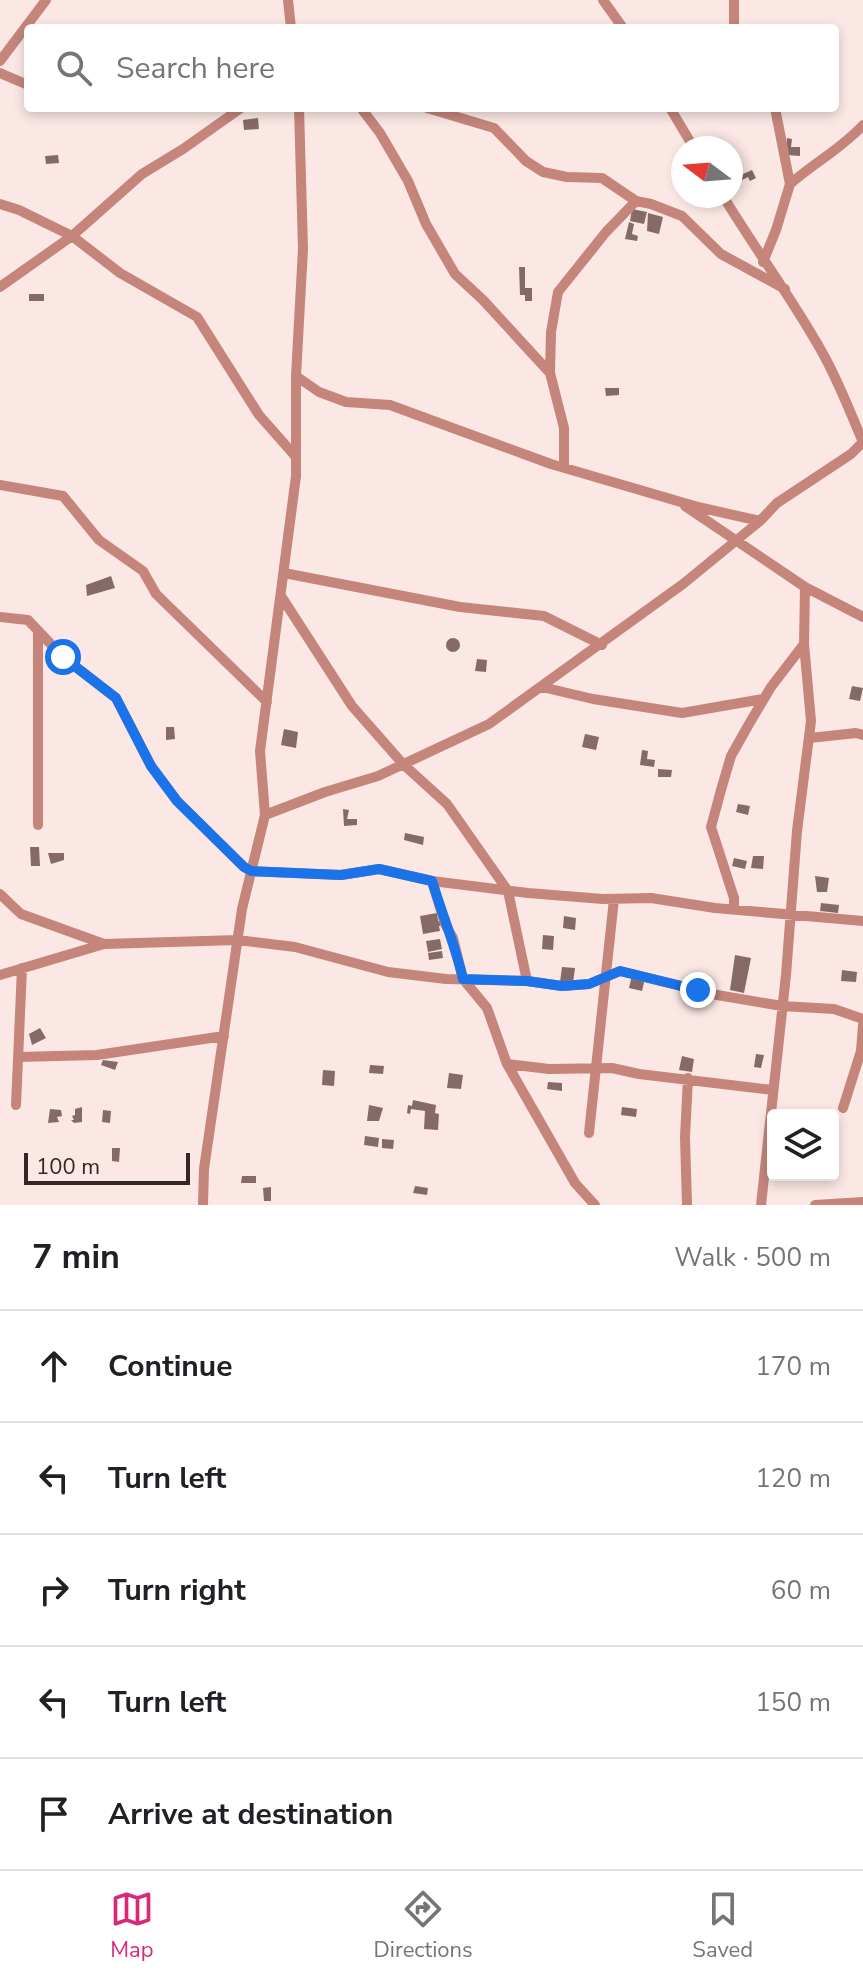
<!DOCTYPE html>
<html lang="en">
<head>
<meta charset="utf-8">
<style>
	body { margin:0; font-family:"Nunito Sans",sans-serif; background:#f2f2f2; color:#202124 }
	.controls { position:absolute; right:24px; bottom:24px; display:grid; overflow:hidden; border-radius:8px; box-shadow:0 4px 12px #0003 }
	.controls button { width:72px; height:72px; display:grid; place-items:center; padding:0; border:0; border-bottom:2px solid #e0e0e0; background:#fff; color:#202124; font:40px sans-serif }
	.compass { position:absolute; left:671px; top:136px; width:72px; height:72px; border-radius:50%; background:#fff; box-shadow:0 4px 12px #0003; rotate:286deg }
	.scale { position:absolute; left:24px; bottom:20px; width:166px; box-sizing:border-box; padding-left:8px; border:4px solid #322724; border-top:0; font-size:22px; line-height:28px; white-space:nowrap; color:#322724; -webkit-text-stroke:6px #fbe8e5; paint-order:stroke }
	.stop { position:absolute; width:24px; height:24px; margin:-18px; border:6px solid #1a73e8; border-radius:50%; background:#fff }
	.stop.end { background:#1a73e8; border-color:#fff; box-shadow:0 2px 8px #0008 }
	.list { margin:0; padding:0; list-style:none }
	h2 { display:flex; justify-content:space-between; align-items:center; height:104px; margin:0; padding:0 32px; font-size:34px }
	h2 small { font-size:26px; font-weight:400; color:#757577 }
	.list li { display:grid; grid-template-columns:52px 1fr auto; gap:24px; align-items:center; box-sizing:border-box; height:112px; padding:0 32px; border-top:2px solid #e0e0e0 }
	.list b { display:block; font-size:30px; white-space:nowrap }
	.list em { font-size:26px; font-style:normal; color:#757577 }
	.icon { flex:none; width:44px; height:44px; fill:none; stroke:currentColor; stroke-width:2; stroke-linecap:round; stroke-linejoin:round }
	.map { position:relative; flex:none; width:863px; height:1205px; overflow:hidden }
	.search { position:absolute; background:#fff; box-shadow:0 4px 12px #0003; left:24px; right:24px; top:24px; height:88px; display:flex; align-items:center; gap:20px; box-sizing:border-box; padding:0 28px; border-radius:8px; color:#757577; font-size:30px }
	.sheet { height:664px; background:#fff }
	nav { display:flex; justify-content:space-around; align-items:center; box-sizing:border-box; height:112px; border-top:2px solid #e0e0e0; background:#fff; font-size:22px; color:#757577 }
	nav a { display:grid; justify-items:center; gap:4px }
	nav .on { color:#db2777 }
	.map>svg:first-child { display:block }
</style>
</head>
<body>
<div class="map">
<svg width="863" height="1205" viewBox="0 0 863 1205">
	<rect width="100%" height="100%" fill="#fbe8e5"/>
	<path fill="#856a65" d="M 258,118 L 259,129 L 244,130 L 243,120 Z
		M 787,138 L 792,139 L 791,147 L 800,147 L 800,156 L 786,155 Z
		M 58,155 L 59,163 L 46,164 L 45,156 Z
		M 752,170 L 756,178 L 750,181 L 748,177 L 734,184 L 737,191 L 731,193 L 731,177 L 732,179 Z
		M 632,209 L 647,212 L 644,224 L 630,221 Z
		M 648,213 L 663,217 L 659,234 L 647,231 Z
		M 629,222 L 634,224 L 632,234 L 638,236 L 637,241 L 625,239 Z
		M 519,267 L 525,267 L 525,288 L 532,288 L 532,301 L 525,301 L 525,295 L 520,295 Z
		M 29,294 L 44,294 L 44,301 L 29,301 Z
		M 605,388 L 619,388 L 619,395 L 606,396 Z
		M 111,576 L 115,588 L 87,596 L 86,585 Z
		M446 645a7 7 0 1 1 14 0a7 7 0 1 1-14 0Z
		M 477,659 L 487,660 L 486,672 L 475,671 Z
		M 852,686 L 863,688 L 860,701 L 849,699 Z
		M 166,727 L 174,727 L 175,739 L 166,740 Z
		M 284,729 L 298,732 L 296,748 L 281,745 Z
		M 585,734 L 599,737 L 596,750 L 582,747 Z
		M 642,750 L 648,751 L 647,759 L 655,760 L 654,767 L 640,765 Z
		M 658,769 L 672,770 L 671,777 L 658,777 Z
		M 738,804 L 750,806 L 748,815 L 736,812 Z
		M 343,809 L 349,810 L 347,819 L 357,819 L 357,825 L 344,826 Z
		M 405,833 L 424,837 L 423,845 L 404,840 Z
		M 30,847 L 39,847 L 40,866 L 31,866 Z
		M 48,853 L 64,853 L 64,860 L 51,864 Z
		M 753,856 L 764,856 L 763,869 L 751,868 Z
		M 734,858 L 747,861 L 745,869 L 732,866 Z
		M 815,876 L 829,878 L 827,892 L 817,892 Z
		M 821,903 L 839,905 L 838,913 L 820,911 Z
		M 437,913 L 438,921 L 443,920 L 444,925 L 439,926 L 440,931 L 423,934 L 420,916 Z
		M 564,916 L 576,918 L 575,930 L 563,928 Z
		M 543,935 L 554,936 L 553,950 L 542,949 Z
		M 440,939 L 442,949 L 428,952 L 426,941 Z
		M 442,951 L 443,958 L 429,960 L 428,953 Z
		M 735,955 L 751,958 L 744,993 L 730,990 Z
		M 562,967 L 575,968 L 573,983 L 560,982 Z
		M 842,970 L 857,972 L 856,982 L 841,981 Z
		M 632,975 L 645,978 L 642,991 L 629,988 Z
		M 40,1028 L 46,1038 L 32,1045 L 29,1034 Z
		M 756,1054 L 764,1055 L 761,1068 L 754,1067 Z
		M 682,1056 L 694,1059 L 692,1072 L 679,1070 Z
		M 103,1060 L 118,1062 L 115,1070 L 101,1065 Z
		M 370,1065 L 384,1066 L 383,1074 L 369,1073 Z
		M 323,1070 L 335,1071 L 334,1086 L 322,1085 Z
		M 449,1073 L 463,1075 L 461,1089 L 447,1088 Z
		M 548,1082 L 562,1083 L 562,1091 L 547,1089 Z
		M 413,1100 L 436,1105 L 435,1113 L 439,1114 L 438,1130 L 424,1129 L 425,1111 L 411,1109 L 410,1114 L 407,1113 L 408,1105 L 412,1106 Z
		M 369,1105 L 383,1108 L 379,1121 L 367,1121 Z
		M 82,1107 L 82,1122 L 74,1123 L 71,1120 L 74,1120 L 72,1116 L 75,1115 L 75,1109 Z
		M 622,1107 L 637,1109 L 636,1117 L 621,1115 Z
		M 50,1109 L 61,1110 L 62,1116 L 57,1117 L 59,1122 L 48,1123 Z
		M 103,1110 L 111,1111 L 110,1123 L 102,1122 Z
		M 365,1136 L 379,1138 L 378,1147 L 364,1145 Z
		M 382,1139 L 394,1140 L 393,1149 L 382,1148 Z
		M 112,1148 L 120,1148 L 119,1162 L 112,1161 Z
		M 242,1176 L 256,1176 L 256,1183 L 241,1183 Z
		M 415,1186 L 428,1188 L 427,1195 L 413,1193 Z
		M 271,1187 L 271,1201 L 264,1201 L 263,1188 Z"/>
	<g fill="none" stroke-linecap="round" stroke-linejoin="round">
		<path stroke="#c5857b" stroke-width="10" d="M 288,0 L 291,28
			M 603,0 L 623,28
			M 734,28 L 734,0
			M 0,61 L 46,0
			M 0,73 L 28,85
			M 361,108 L 380,133 L 408,181 L 426,224 L 455,274 L 483,300 L 550,373
			M 427,108 L 494,128 L 526,161 L 543,172 L 567,177 L 602,178 L 636,201 L 651,204 L 682,216 L 721,254 L 785,289
			M 670,108 L 694,148
			M 790,184 C 814,163 842,148 863,125
			M 723,196 C 755,249 792,298 822,352 C 838,380 850,412 863,442
			M 0,204 L 19,210 L 72,236 L 120,273 L 197,317 L 259,415 L 296,457
			M 763,262 L 776,230 L 790,184 L 775,108
			M 0,287 L 72,236 L 142,174 L 183,149 L 241,108
			M 296,376 L 319,392 L 346,402 L 390,405 L 551,464 L 698,507 L 760,521
			M 564,467 L 564,428 L 550,373 L 551,332 L 558,292 L 606,232 L 636,201
			M 0,485 L 63,496 L 99,540 L 143,571 L 156,594 L 267,702
			M 685,506 L 805,587 L 863,617
			M 284,573 L 460,607 L 544,616 L 602,645
			M 281,596 L 352,706 L 403,764 L 447,804 L 508,891 L 527,981
			M 0,617 L 28,620 L 63,657 L 116,698 L 151,766 L 177,801 L 244,867 L 251,871 L 341,875 L 379,869 L 432,881 L 528,893 L 603,899 L 651,898 L 715,908 L 863,921
			M 542,687 L 593,699 L 682,713 L 763,699
			M 810,738 L 856,733 L 863,735
			M 265,815 L 325,792 L 378,776 L 489,724 L 683,584 L 760,521 L 777,503 L 851,454 L 863,442
			M 38,825 L 38,631
			M 432,881 L 445,924 L 453,938 L 463,979 L 487,1008 L 507,1064 L 575,1183 L 595,1205
			M 0,894 L 21,914 L 104,944 L 238,940 L 295,947 L 388,972 L 446,979 L 527,981 L 562,986 L 589,984 L 620,971 L 717,995 L 782,1006 L 834,1009 L 863,1019
			M 734,910 L 734,898 L 711,827 L 721,790 L 731,756 L 749,724 L 771,687 L 804,644
			M 0,975 L 104,944
			M 18,1057 L 97,1055 L 224,1036
			M 507,1064 L 549,1069 L 612,1068 L 639,1074 L 773,1090
			M 16,1105 L 22,968
			M 843,1108 L 861,1051 L 863,1025
			M 589,1133 L 614,899
			M 203,1205 L 204,1169 L 242,909 L 265,815 L 260,751 L 296,476 L 296,376 L 303,249 L 299,108
			M 687,1205 L 685,1137 L 688,1078
			M 761,1205 L 786,975 L 797,831 L 811,721 L 804,644 L 805,587
			M 815,1205 L 863,1202"/>
	</g>
	<g fill="none" stroke-linecap="round" stroke-linejoin="round">
		<path stroke="#1a73e8" stroke-width="10" d="M 63,657 L 116,698 L 151,766 L 177,801 L 244,867 L 251,871 L 341,875 L 379,869 L 432,881 C 442,914 455,945 463,979 L 527,981 L 562,986 L 589,984 L 620,971 L 698,990"/>
	</g>
</svg>
<div class="controls">
<button><svg class="icon" aria-label="layers" viewBox="0 0 24 24"><path d="M12 4l9 5-9 5-9-5zM3 14l9 5 9-5"/></svg></button>
</div>
<svg class="compass" viewBox="-18 -18 36 36"><path d="M0-13l5 13h-10z" fill="#e53935"/><path d="M0 13l5-13h-10z" fill="#757577"/></svg>
<div class="scale">100 m</div>
<div class="stop" style="left:63px;top:657px"></div>
<div class="stop end" style="left:698px;top:990px"></div>
<div class="search"><svg class="icon" aria-label="search" viewBox="0 0 24 24"><circle cx="10" cy="10" r="6"/><path d="M15 15l6 6"/></svg>Search here</div>
</div>
<section class="sheet">
<h2>7 min<small>Walk · 500 m</small></h2>
<ul class="list">
<li><svg class="icon" aria-label="ahead" viewBox="0 0 24 24"><path d="M12 20V5M6 11l6-6 6 6"/></svg><div><b>Continue</b></div><em>170 m</em></li>
<li><svg class="icon" aria-label="left" viewBox="0 0 24 24"><path d="M17 20v-9H6M10 6l-5 5 5 5"/></svg><div><b>Turn left</b></div><em>120 m</em></li>
<li><svg class="icon" aria-label="right" viewBox="0 0 24 24"><path d="M7 20v-9h11M14 6l5 5-5 5"/></svg><div><b>Turn right</b></div><em>60 m</em></li>
<li><svg class="icon" aria-label="left" viewBox="0 0 24 24"><path d="M17 20v-9H6M10 6l-5 5 5 5"/></svg><div><b>Turn left</b></div><em>150 m</em></li>
<li><svg class="icon" aria-label="arrive" viewBox="0 0 24 24"><path d="M6 21V4h12l-3 4 3 4H6"/></svg><div><b>Arrive at destination</b></div></li>
</ul>
</section>
<nav>
<a class="on"><svg class="icon" aria-label="map" viewBox="0 0 24 24"><path d="M3 6l6-2 6 2 6-2v14l-6 2-6-2-6 2zM9 4v14M15 6v14"/></svg>Map</a>
<a><svg class="icon" aria-label="directions" viewBox="0 0 24 24"><path d="M12 3l9 9-9 9-9-9zM9 14v-3h6M13 9l2 2-2 2"/></svg>Directions</a>
<a><svg class="icon" aria-label="saved" viewBox="0 0 24 24"><path d="M7 4h10v16l-5-4-5 4z"/></svg>Saved</a>
</nav>
</body>
</html>
